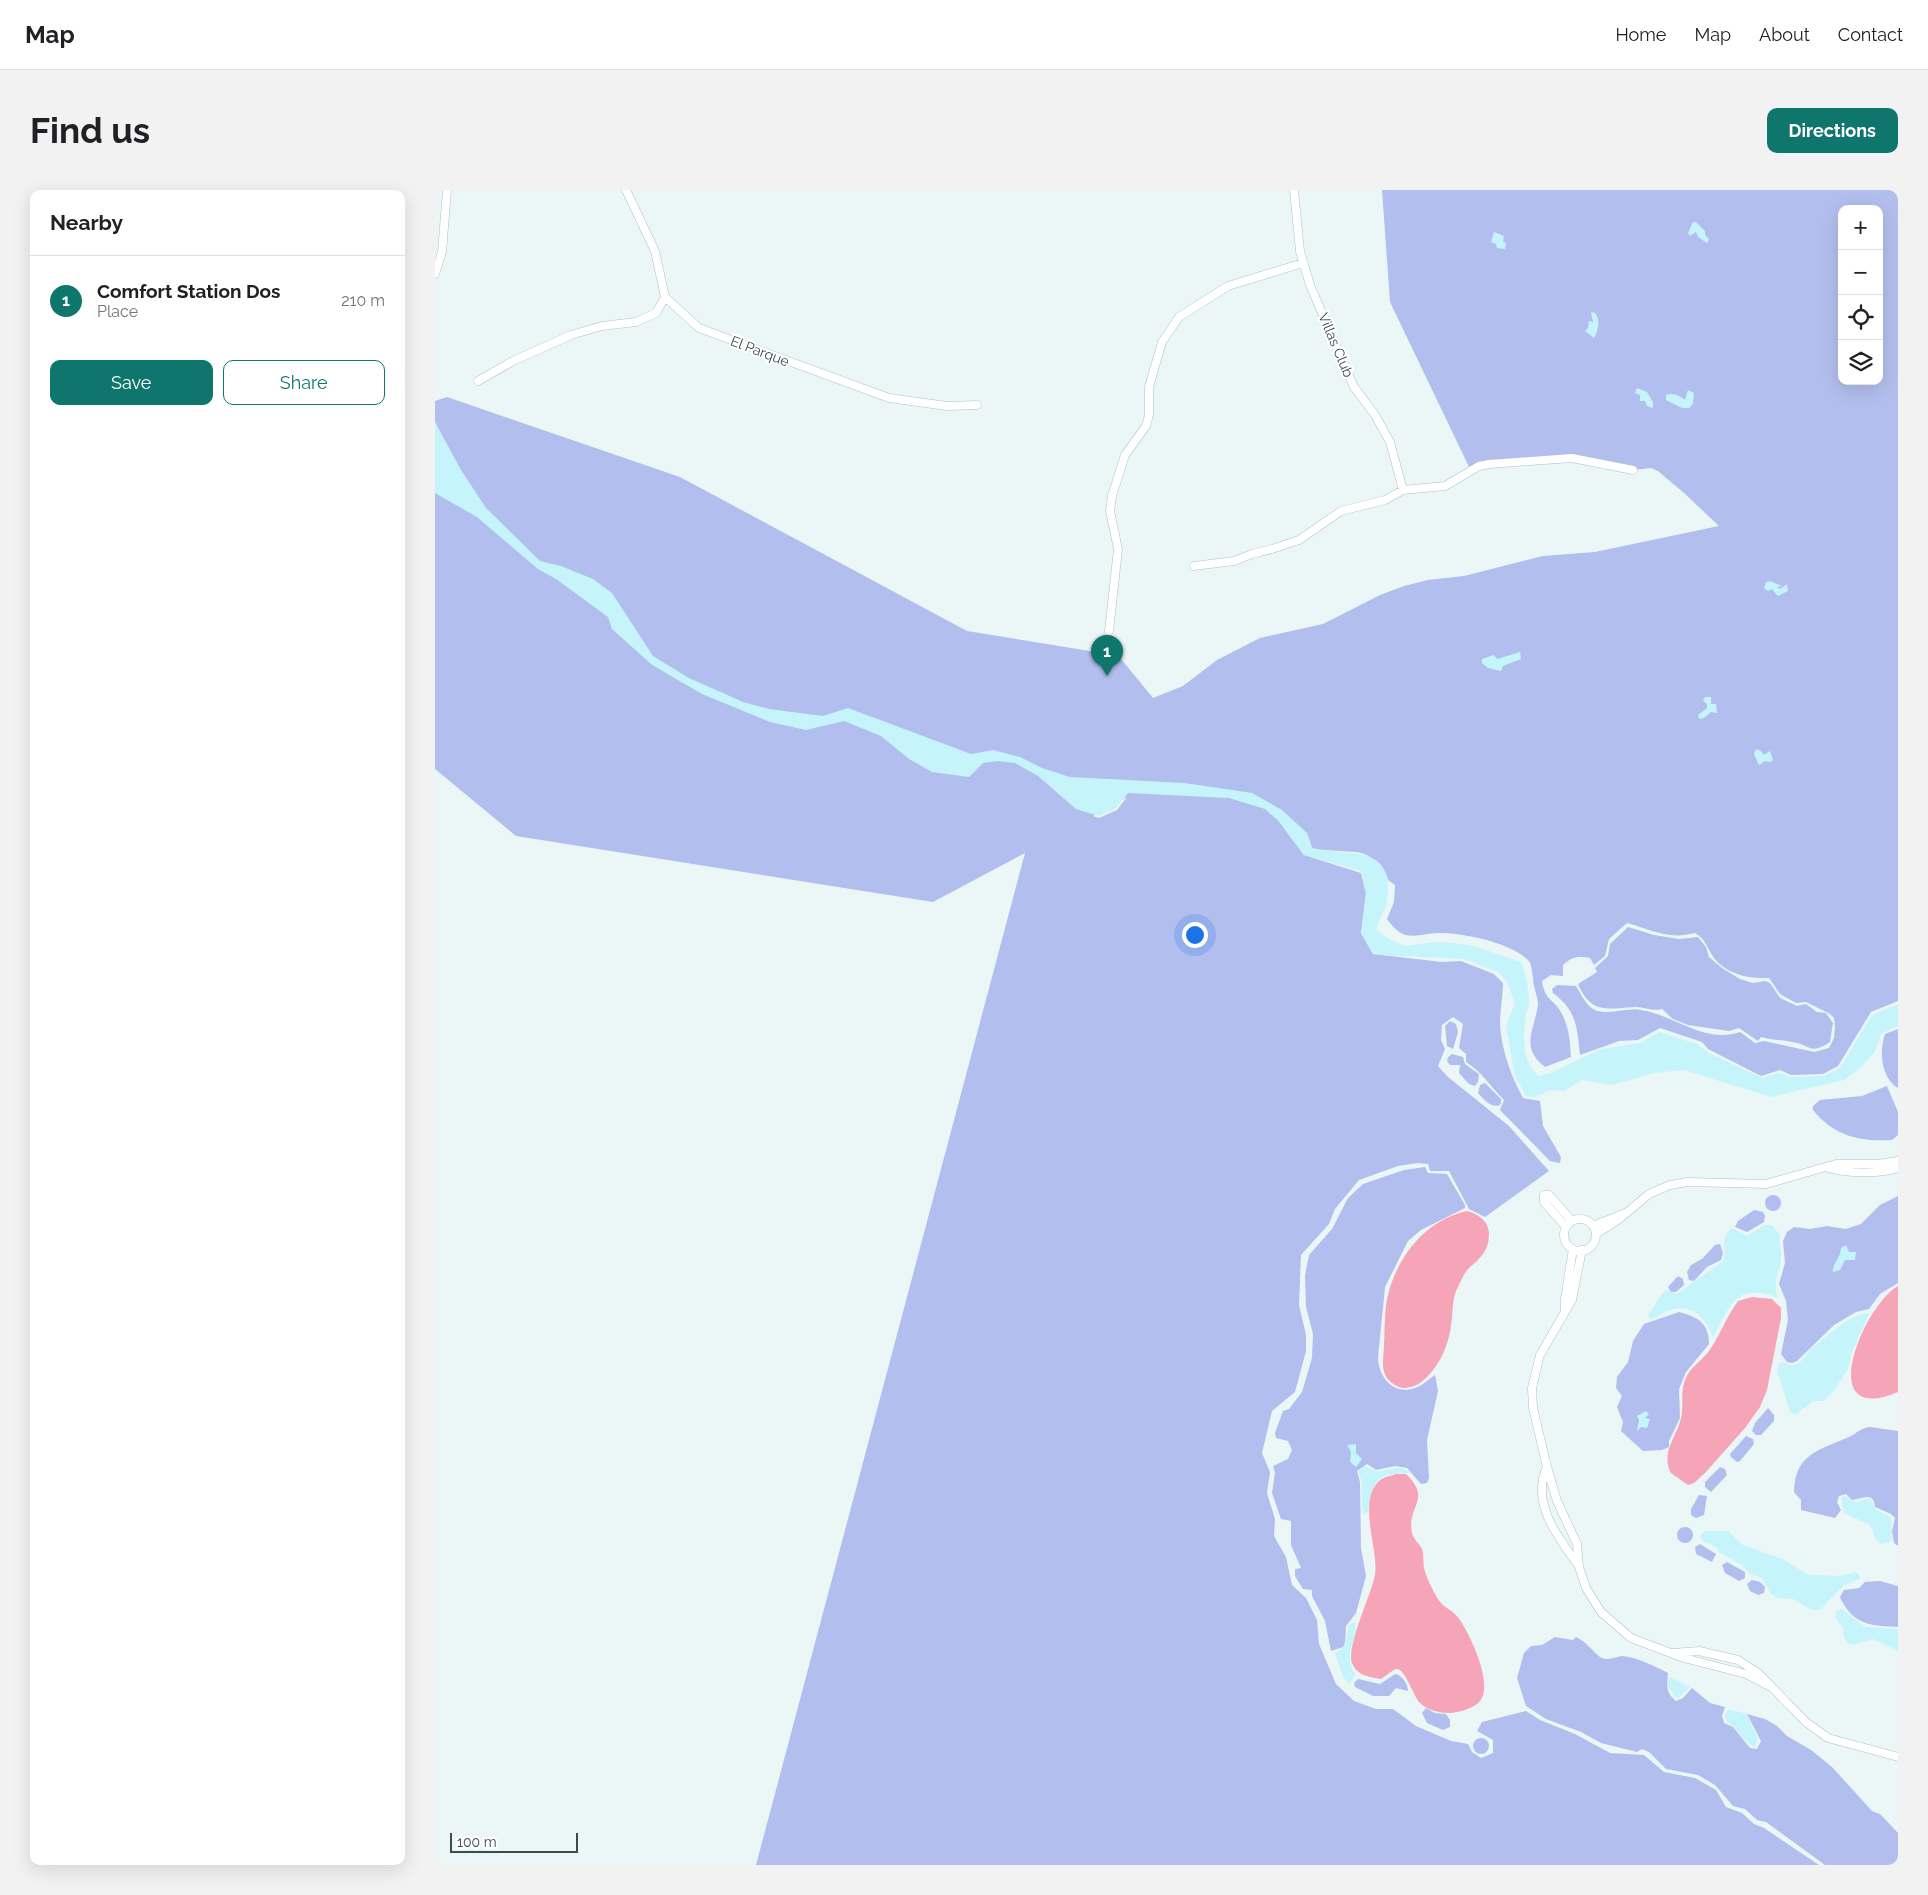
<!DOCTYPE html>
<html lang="en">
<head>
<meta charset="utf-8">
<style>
	body { margin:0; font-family:Raleway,sans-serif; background:#f2f2f2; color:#202124 }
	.controls { position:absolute; right:15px; top:15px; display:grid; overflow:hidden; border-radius:10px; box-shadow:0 5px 20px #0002 }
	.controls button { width:45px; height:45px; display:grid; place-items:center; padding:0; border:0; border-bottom:1px solid #e0e0e0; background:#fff; color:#202124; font:25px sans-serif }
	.scale { position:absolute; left:15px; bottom:12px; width:128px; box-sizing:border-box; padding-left:5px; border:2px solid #384c4b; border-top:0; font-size:14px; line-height:18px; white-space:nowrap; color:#384c4b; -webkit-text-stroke:4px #fff; paint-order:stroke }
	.you { position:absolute; left:759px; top:744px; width:18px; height:18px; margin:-12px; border:4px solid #fff; border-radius:50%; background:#1a73e8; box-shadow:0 0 0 8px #1a73e833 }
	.badge { display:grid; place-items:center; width:32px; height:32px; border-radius:50%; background:#0f766e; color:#fff; font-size:16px; font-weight:700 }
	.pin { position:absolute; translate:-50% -41px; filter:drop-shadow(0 1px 2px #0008) }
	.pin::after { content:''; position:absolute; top:26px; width:18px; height:15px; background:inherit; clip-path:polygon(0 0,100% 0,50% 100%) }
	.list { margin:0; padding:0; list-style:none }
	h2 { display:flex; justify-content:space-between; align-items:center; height:65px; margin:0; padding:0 20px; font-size:21px }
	h2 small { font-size:16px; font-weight:400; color:#757577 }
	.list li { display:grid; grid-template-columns:32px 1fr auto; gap:15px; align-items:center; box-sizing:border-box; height:90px; padding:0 20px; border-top:1px solid #e0e0e0 }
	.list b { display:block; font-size:19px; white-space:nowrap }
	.list p { margin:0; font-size:16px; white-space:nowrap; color:#757577 }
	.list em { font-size:16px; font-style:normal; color:#757577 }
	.actions { display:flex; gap:10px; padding:15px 20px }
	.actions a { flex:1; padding:11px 0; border:1px solid #0f766e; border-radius:10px; text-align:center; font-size:18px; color:#0f766e }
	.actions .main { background:#0f766e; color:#fff }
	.icon { flex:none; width:28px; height:28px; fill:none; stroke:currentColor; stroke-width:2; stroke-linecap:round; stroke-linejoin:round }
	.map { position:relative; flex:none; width:1463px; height:1675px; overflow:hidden; border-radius:10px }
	header { display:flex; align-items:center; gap:30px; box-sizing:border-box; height:70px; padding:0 25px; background:#fff; border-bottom:1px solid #e0e0e0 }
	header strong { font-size:24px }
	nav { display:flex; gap:28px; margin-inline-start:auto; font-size:18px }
	.intro { display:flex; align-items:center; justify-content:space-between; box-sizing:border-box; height:120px; padding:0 30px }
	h1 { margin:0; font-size:35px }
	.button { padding:12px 22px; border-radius:10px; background:#0f766e; color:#fff; font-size:18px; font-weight:700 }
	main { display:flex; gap:30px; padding:0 30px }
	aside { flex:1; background:#fff; border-radius:10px; box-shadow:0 5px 20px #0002 }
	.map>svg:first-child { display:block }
</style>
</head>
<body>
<header>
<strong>Map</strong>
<nav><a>Home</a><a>Map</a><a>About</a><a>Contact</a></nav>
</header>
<div class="intro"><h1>Find us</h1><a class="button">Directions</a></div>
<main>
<aside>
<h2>Nearby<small></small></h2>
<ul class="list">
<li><span class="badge">1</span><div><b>Comfort Station Dos</b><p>Place</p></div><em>210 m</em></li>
</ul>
<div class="actions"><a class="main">Save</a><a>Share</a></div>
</aside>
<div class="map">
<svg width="1463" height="1675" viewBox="0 0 1463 1675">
	<rect width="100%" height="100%" fill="#ebf6f6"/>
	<path fill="#b2beed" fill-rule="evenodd" d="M 947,0 L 1463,0 L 1463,811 L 1436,822 L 1403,876 L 1388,884 L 1356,885 L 1345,880 L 1326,886 L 1273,859 L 1267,852 L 1225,838 L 1203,850 L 1184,851 L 1145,865 C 1142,837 1142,821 1118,803 L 1117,799 L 1122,795 L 1141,796 C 1146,804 1151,816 1160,820 C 1175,826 1192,817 1206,820 C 1240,825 1268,854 1305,842 L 1320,853 L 1329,851 L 1379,862 L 1394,858 L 1399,848 L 1400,837 L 1399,828 L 1395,824 L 1371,812 L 1361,813 L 1345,804 L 1334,788 C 1313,789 1289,784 1277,765 C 1271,755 1270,749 1260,743 C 1232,750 1218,740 1192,733 L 1174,749 L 1170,766 L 1159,775 L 1155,768 C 1142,766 1137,767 1128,775 L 1128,786 L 1116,785 L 1107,791 C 1110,812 1120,809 1127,824 C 1134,837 1135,852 1136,867 L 1110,877 C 1084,857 1100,840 1103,814 C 1103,807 1098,796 1098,788 C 1097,782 1097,774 1093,770 C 1076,753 1029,743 1006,743 C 981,743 970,755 952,729 L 959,712 L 960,695 L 953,690 C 952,681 938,667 929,664 C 921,660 891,662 877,658 L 872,643 L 833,622 L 843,630 L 869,665 L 926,683 L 931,703 L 926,743 L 938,764 L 1007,772 L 1026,771 L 1059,784 L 1068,793 C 1068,806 1065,820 1065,833 C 1066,859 1076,886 1088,908 L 1105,911 L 1108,936 L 1126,967 L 1125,973 L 1115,971 L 1065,920 L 1069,910 C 1056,897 1047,882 1031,872 L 1031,864 L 1024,858 L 1028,834 L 1018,827 L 1007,835 L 1006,850 L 1010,859 L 1003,876 L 1013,887 L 1074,936 L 1114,981 L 1050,1027 L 1034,1019 L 1014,981 L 995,981 L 993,974 L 983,973 L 963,976 L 924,990 L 900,1019 L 894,1034 L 866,1065 L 864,1115 L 871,1145 L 871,1161 L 860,1202 L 837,1221 L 827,1263 L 835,1282 L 832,1303 L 840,1329 L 839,1346 L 851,1367 L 857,1395 L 871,1408 L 882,1430 L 884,1454 L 901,1494 L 919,1511 L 941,1519 L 958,1519 L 981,1536 L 1016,1551 L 1033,1554 L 1037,1562 L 1046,1568 L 1058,1563 L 1058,1550 L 1042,1541 L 1047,1532 L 1091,1521 L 1105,1530 L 1140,1544 L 1175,1563 L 1209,1565 L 1229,1582 L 1260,1588 L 1281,1600 L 1291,1617 L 1307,1623 L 1319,1634 L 1329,1638 L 1384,1675 L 321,1675 L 590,663 L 498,712 L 81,646 L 0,579 L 0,211 L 12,207 L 245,287 L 532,441 L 667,463 L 678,459 L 718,508 L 748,496 L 782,470 L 825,448 L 888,434 L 945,405 L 969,396 L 993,390 L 1029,386 L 1108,366 L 1160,362 L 1284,336 L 1249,303 L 1223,281 L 1216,278 L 1198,280 L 1158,271 L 1068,273 L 1036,281 L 955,112 ZM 1407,19 L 1444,19 L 1444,191 L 1407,191 ZM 692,607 L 682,620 L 664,628 L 658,626 Z
		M 1193,737 L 1219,745 L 1244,749 L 1263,747 L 1271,757 L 1274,767 L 1287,778 L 1305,789 L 1318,793 L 1330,791 L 1335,793 L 1345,808 L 1362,816 L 1371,814 L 1382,822 L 1391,823 L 1398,833 L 1395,852 C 1374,866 1375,854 1357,852 C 1347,850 1337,850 1326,847 L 1323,851 L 1304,838 L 1294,841 L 1253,835 L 1238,829 L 1227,819 C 1217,822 1209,816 1199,817 C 1172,819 1156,824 1143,794 L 1162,782 L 1160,778 L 1173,766 L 1175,754 Z
		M 1015,831 L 1021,834 L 1023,842 L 1018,859 L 1012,856 L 1010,836 Z
		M 1463,839 L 1463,898 C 1446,888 1444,861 1450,844 Z
		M 1017,864 L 1028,867 L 1030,874 L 1044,884 L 1043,892 L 1040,896 L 1034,894 L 1024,883 L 1025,875 L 1015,875 L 1012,871 L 1013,867 Z
		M 1050,893 L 1066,909 L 1066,914 C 1058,920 1049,910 1043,903 L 1045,895 Z
		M 1452,896 L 1463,922 L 1463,945 L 1457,950 C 1425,952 1399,946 1378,920 L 1378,916 L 1385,910 L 1427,906 Z
		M 990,977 L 993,983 L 1012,984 L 1030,1015 L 1030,1018 L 986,1040 L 973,1051 L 950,1097 L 943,1167 C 943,1186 958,1206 980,1198 C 987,1196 994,1189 1000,1185 L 1003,1201 L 992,1250 L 994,1288 L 992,1293 L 986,1294 L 972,1278 L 960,1276 L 941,1280 L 932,1274 L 922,1281 L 925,1292 L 926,1358 L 931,1386 L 921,1423 L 911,1436 L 910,1453 L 908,1457 L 896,1461 L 890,1431 L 877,1406 L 877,1400 L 868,1399 L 860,1386 L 860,1379 L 866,1378 L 856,1355 L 856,1331 L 846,1329 L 837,1303 L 840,1283 L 838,1276 L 853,1269 L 857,1260 L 853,1251 L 841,1248 L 840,1243 L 848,1221 L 854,1219 L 867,1202 L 877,1168 L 878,1144 L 871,1117 L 870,1085 L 874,1065 L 897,1039 L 913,1008 L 928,994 L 969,980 Z
		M1330 1013a8 8 0 1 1 16 0a8 8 0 1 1-16 0Z
		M 1463,1006 L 1463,1093 L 1445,1104 L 1434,1119 L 1421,1122 L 1399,1135 L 1362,1171 L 1357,1173 L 1352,1172 L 1346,1164 L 1353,1130 L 1351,1111 L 1344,1094 L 1350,1073 L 1348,1051 L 1352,1042 L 1359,1037 L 1375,1039 L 1392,1036 L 1411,1039 L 1426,1034 L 1445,1015 Z
		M 1319,1020 L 1328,1022 L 1330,1026 L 1329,1032 L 1312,1042 L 1300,1037 L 1303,1031 Z
		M 1285,1054 L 1288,1063 L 1286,1070 L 1272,1077 L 1259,1091 L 1254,1090 L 1252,1082 L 1256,1075 L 1267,1069 L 1280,1055 Z
		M 1243,1086 L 1248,1089 L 1249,1095 L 1241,1102 L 1236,1102 L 1233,1097 Z
		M 1244,1122 C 1263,1127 1274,1133 1274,1154 L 1251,1182 L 1244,1199 L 1245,1228 L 1234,1251 L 1234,1257 L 1227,1260 L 1208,1261 L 1186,1241 L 1188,1232 L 1182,1217 L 1187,1206 L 1181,1198 L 1182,1187 L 1193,1172 L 1198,1151 L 1209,1134 Z
		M 1333,1218 L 1339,1225 L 1339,1231 L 1326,1245 L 1321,1245 L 1317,1241 L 1320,1233 Z
		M 1435,1237 L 1463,1241 L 1463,1356 L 1459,1353 L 1457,1341 L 1460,1328 L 1456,1324 L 1440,1317 C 1438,1301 1428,1309 1417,1310 L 1411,1304 L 1404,1306 L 1402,1312 L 1406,1320 L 1400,1328 L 1366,1320 L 1366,1310 L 1359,1302 C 1360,1263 1385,1260 1414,1247 C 1422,1243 1426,1238 1435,1237 Z
		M 1311,1246 L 1318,1249 L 1319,1254 L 1305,1271 L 1302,1272 L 1296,1267 L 1295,1264 Z
		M 1285,1277 L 1290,1279 L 1292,1285 L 1276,1302 L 1270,1297 L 1270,1292 Z
		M 1264,1305 L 1272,1306 L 1269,1325 L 1261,1328 L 1256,1325 L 1256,1319 Z
		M1242 1345a8 8 0 1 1 16 0a8 8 0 1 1-16 0Z
		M 1265,1354 L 1281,1364 L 1277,1372 L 1261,1364 L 1260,1357 Z
		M 1292,1372 L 1310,1382 L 1310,1388 L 1304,1391 L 1290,1383 L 1287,1375 Z
		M 1317,1390 L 1325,1392 L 1330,1397 L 1329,1403 L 1323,1405 L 1315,1401 L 1312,1394 Z
		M 1445,1391 L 1463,1396 L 1463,1437 C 1437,1436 1417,1435 1405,1407 L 1409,1400 L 1424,1398 L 1430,1392 Z
		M 1120,1447 L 1138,1450 L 1141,1447 C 1152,1452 1157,1461 1165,1467 C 1173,1472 1181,1466 1188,1466 C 1204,1468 1219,1476 1233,1483 C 1232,1495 1230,1502 1241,1511 L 1248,1508 L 1257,1498 L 1275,1513 L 1290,1517 L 1287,1526 L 1289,1533 L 1298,1537 L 1315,1558 L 1322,1559 L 1326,1551 L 1312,1524 L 1330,1529 L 1342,1536 L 1352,1546 L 1376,1560 L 1397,1577 L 1437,1621 L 1445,1624 L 1463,1643 L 1463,1675 L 1390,1675 L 1331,1632 L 1322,1630 L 1310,1619 L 1298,1616 L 1280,1595 L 1263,1585 L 1231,1579 L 1214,1562 L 1207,1559 L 1202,1562 L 1166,1553 L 1146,1542 L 1111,1529 L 1091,1516 L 1082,1488 L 1089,1463 L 1096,1456 L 1107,1455 Z
		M 960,1484 C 967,1485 973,1494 973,1501 L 961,1498 L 954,1506 L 938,1506 L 920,1497 L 919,1493 L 923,1489 L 945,1494 Z
		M 991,1518 L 1000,1523 L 1011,1524 L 1015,1530 L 1015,1537 L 1008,1540 L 992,1533 L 987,1523 Z
		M1038 1556a8 8 0 1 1 16 0a8 8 0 1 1-16 0Z"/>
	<path fill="#c6f4fb" d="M 1258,32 L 1261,32 L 1270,41 L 1270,45 L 1274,49 L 1272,53 L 1263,47 L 1261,42 L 1255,46 L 1253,43 Z
		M 1059,42 L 1069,46 L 1068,51 L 1071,53 L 1070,59 L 1062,58 L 1061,54 L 1056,52 Z
		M 1156,122 L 1160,123 C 1166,130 1163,141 1159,148 L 1150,141 L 1153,138 L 1154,131 L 1158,132 Z
		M 1202,198 L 1212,202 L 1218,212 L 1218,218 L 1212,216 L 1210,211 L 1205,211 L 1205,205 L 1200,203 Z
		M 1253,200 L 1259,203 L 1258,214 L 1254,218 L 1247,218 L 1231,210 L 1231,205 C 1237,202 1246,206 1250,210 Z
		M 0,232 L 26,280 L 51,318 L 105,371 L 126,376 L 158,389 L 177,403 L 218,466 L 254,488 L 308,512 L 334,519 L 388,526 L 413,518 L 536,564 L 558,560 L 585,567 L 607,578 L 635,587 L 750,593 L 817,603 L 847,620 L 872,643 L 877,658 C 916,668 960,652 952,711 C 951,722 942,729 942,740 L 952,748 L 970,756 L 1000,752 L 1019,753 L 1039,756 L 1086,772 C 1091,784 1093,796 1094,809 C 1095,814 1092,820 1091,824 C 1088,845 1086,872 1104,886 L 1113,884 L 1166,859 L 1205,853 L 1224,842 L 1262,854 L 1274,863 L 1327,888 L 1344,883 L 1355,887 L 1388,886 L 1405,878 L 1437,825 L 1463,814 L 1463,836 L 1447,843 L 1439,863 L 1423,880 L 1409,890 L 1336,907 L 1249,880 L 1219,883 L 1176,895 L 1147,890 L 1129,901 L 1116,900 L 1099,907 L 1091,906 L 1080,886 L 1071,836 L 1080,813 L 1072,792 L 1063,782 L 1029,769 L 946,765 L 937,762 L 927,744 L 931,703 L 926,681 L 869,665 L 843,630 L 830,619 L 794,608 L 693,603 L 680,619 L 664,626 L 641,619 L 603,586 L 580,573 L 563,571 L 548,573 L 534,587 L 497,582 L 474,569 L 446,546 L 414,533 L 409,531 L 371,540 L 335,532 L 267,504 L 241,489 L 216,474 L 177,439 L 173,427 L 121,389 L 103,379 L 42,327 L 0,303 Z
		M 1335,391 L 1347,396 L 1342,397 L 1345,399 L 1352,394 L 1353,401 L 1343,406 L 1337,399 L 1333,401 L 1329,398 L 1331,392 Z
		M 1085,462 L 1086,469 L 1068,476 L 1066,481 L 1053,478 L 1047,473 L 1047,469 L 1059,465 L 1062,469 Z
		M 1270,507 L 1276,507 L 1276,514 L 1281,514 L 1282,523 L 1276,522 L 1269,528 L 1264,529 L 1263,525 L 1272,518 L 1272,514 L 1268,511 Z
		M 1321,559 L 1326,561 L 1329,565 L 1335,561 L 1338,570 L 1336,572 L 1330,571 L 1324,575 L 1319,564 Z
		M 1330,1035 L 1337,1035 L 1345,1045 C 1344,1053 1346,1058 1346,1065 C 1347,1084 1336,1086 1343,1108 C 1302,1091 1294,1116 1278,1148 C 1271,1128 1258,1113 1235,1120 C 1228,1122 1223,1127 1216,1129 L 1213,1126 L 1225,1106 L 1231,1100 L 1242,1104 L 1288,1071 C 1294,1056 1282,1051 1297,1038 L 1312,1046 Z
		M 1411,1055 L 1414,1062 L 1421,1062 L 1420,1070 L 1410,1070 L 1405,1080 L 1398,1082 C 1397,1073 1405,1070 1406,1058 Z
		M 1430,1123 L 1434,1124 L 1417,1162 L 1413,1179 L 1398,1202 L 1388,1211 L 1378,1211 L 1360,1225 L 1355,1221 L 1342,1181 L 1345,1172 C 1351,1171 1353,1177 1359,1175 C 1368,1173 1370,1164 1376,1159 C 1393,1146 1408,1129 1430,1123 Z
		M 1211,1221 L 1214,1224 L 1210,1228 L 1215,1229 L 1212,1238 L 1206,1237 L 1202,1241 L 1204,1230 L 1202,1226 Z
		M 921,1254 L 921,1263 L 927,1269 L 921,1277 L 915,1272 L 916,1262 L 912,1255 Z
		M 931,1276 C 935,1279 940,1282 946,1281 C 956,1280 967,1274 974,1283 C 940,1284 938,1289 933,1322 L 929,1324 L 927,1317 L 927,1292 L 923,1282 Z
		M 1409,1306 L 1421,1312 L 1435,1308 L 1441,1320 L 1456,1327 L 1457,1349 L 1455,1352 L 1446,1354 L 1442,1351 L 1435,1335 L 1409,1323 L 1406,1309 Z
		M 1270,1341 L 1293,1341 L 1308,1355 L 1347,1369 L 1374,1385 L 1405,1386 L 1421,1382 L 1426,1388 L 1409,1395 L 1385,1420 L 1377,1420 L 1358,1409 L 1343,1408 L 1336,1404 L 1327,1388 L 1315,1384 L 1307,1375 L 1284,1362 L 1281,1357 L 1268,1351 L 1265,1346 Z
		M 1407,1419 L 1430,1437 L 1463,1439 L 1463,1461 L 1438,1449 L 1418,1455 L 1412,1453 L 1408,1445 L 1409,1439 L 1400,1427 L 1402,1420 Z
		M 919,1432 C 926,1443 906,1462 920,1484 L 915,1494 L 908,1487 L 900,1464 L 911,1454 L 913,1436 Z
		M 1235,1487 L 1255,1497 L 1243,1508 L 1239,1506 L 1232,1494 Z
		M 1294,1519 L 1312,1524 L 1323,1549 L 1320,1557 C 1308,1552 1303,1537 1292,1532 L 1290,1525 Z"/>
	<path fill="#f6a5b9" d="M 1032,1021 C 1043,1024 1054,1031 1054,1044 C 1054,1060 1046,1068 1034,1078 C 1028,1084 1025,1094 1021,1101 C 1017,1112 1018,1123 1016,1135 C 1014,1156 1002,1181 985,1193 C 977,1198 967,1200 960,1195 C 943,1185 949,1170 949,1154 C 950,1137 949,1118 954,1101 C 965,1063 992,1030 1032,1021 Z
		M 1463,1096 L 1463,1202 C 1377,1238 1429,1114 1463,1096 Z
		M 1317,1107 L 1337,1109 L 1346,1118 L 1346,1128 L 1332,1200 L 1325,1217 L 1310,1238 L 1270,1283 L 1259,1293 L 1253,1295 L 1236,1283 C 1225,1262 1242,1247 1246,1228 C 1249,1216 1245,1203 1250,1190 C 1255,1176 1269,1170 1276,1158 C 1286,1143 1292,1126 1303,1111 Z
		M 961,1284 L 971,1284 C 998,1310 971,1316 977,1343 C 979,1350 984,1353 987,1359 C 989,1365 988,1372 989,1378 C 991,1387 998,1401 1003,1409 C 1008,1418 1020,1421 1025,1430 C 1035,1445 1062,1500 1042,1514 C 1026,1525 1001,1527 985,1513 C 979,1507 970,1479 962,1479 C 958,1479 950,1487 946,1489 C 935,1487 922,1486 917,1473 C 911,1457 936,1405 940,1385 C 944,1360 922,1312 944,1291 C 948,1287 956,1286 961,1284 Z"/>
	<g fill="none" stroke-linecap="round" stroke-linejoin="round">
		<defs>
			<path id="street" d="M 191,0 L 220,61 L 230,107 L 264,138 L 454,208 L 512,216 L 542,215
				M 859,0 L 865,61 L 875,95 L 919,197 L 940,225 L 955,252 L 968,300
				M 0,84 L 7,62 L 12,0
				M 43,191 L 78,171 L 136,145 L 167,136 L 201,132 L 221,123 L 230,107
				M 759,376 L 799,371 L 817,364 L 837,359 L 864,350 L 906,321 L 950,310 L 968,300 L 1010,296 L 1044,276 L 1054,274 L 1137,268 L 1198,280
				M 674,441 L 683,359 L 675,321 L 677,306 L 690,265 L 711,236 L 714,225 L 714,197 L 727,152 L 744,127 L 793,96 L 868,73
				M 1393,978 C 1415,984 1441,984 1463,978
				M1129 1045a16 16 0 1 1 32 0a16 16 0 1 1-32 0Z
				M 1158,1036 L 1188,1024
				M 1131,1037 L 1109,1012 L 1109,1005 L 1114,1005 L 1137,1031
				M 1161,1044 L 1183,1030 L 1214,1004 L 1235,995 L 1253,992 L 1331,994 L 1401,974 L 1443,974 L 1463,971
				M 1147,1060 L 1137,1110 L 1105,1165 L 1097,1198 L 1098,1218 L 1112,1277 L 1122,1311 L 1142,1354 L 1144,1377 L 1151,1398 L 1166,1422 L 1196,1448 L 1249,1468 L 1311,1484 L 1334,1496
				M 1130,1120 L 1130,1109 L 1138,1059
				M 1112,1277 C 1095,1313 1124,1349 1144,1376
				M 1238,1463 L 1264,1461 L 1303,1470 L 1323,1483 L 1371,1532 L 1393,1548 L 1463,1567"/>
		</defs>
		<use href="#street" stroke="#adc3c3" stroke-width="9"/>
		<use href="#street" stroke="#fff" stroke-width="8"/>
	</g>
	<g text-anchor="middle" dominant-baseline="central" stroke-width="4.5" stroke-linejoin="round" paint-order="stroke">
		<g font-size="14" fill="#384c4b" stroke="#fff">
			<text transform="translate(901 155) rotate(67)">Villas Club</text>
			<text transform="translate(325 161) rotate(21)">El Parque</text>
		</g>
	</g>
</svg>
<div class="controls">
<button>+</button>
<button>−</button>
<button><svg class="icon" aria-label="locate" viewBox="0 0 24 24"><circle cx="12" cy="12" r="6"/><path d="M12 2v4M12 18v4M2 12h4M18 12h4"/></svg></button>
<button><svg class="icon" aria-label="layers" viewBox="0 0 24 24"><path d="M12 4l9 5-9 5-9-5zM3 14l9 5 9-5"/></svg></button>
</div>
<div class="scale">100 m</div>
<div class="you"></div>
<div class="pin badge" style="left:672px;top:486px">1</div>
</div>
</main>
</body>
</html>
